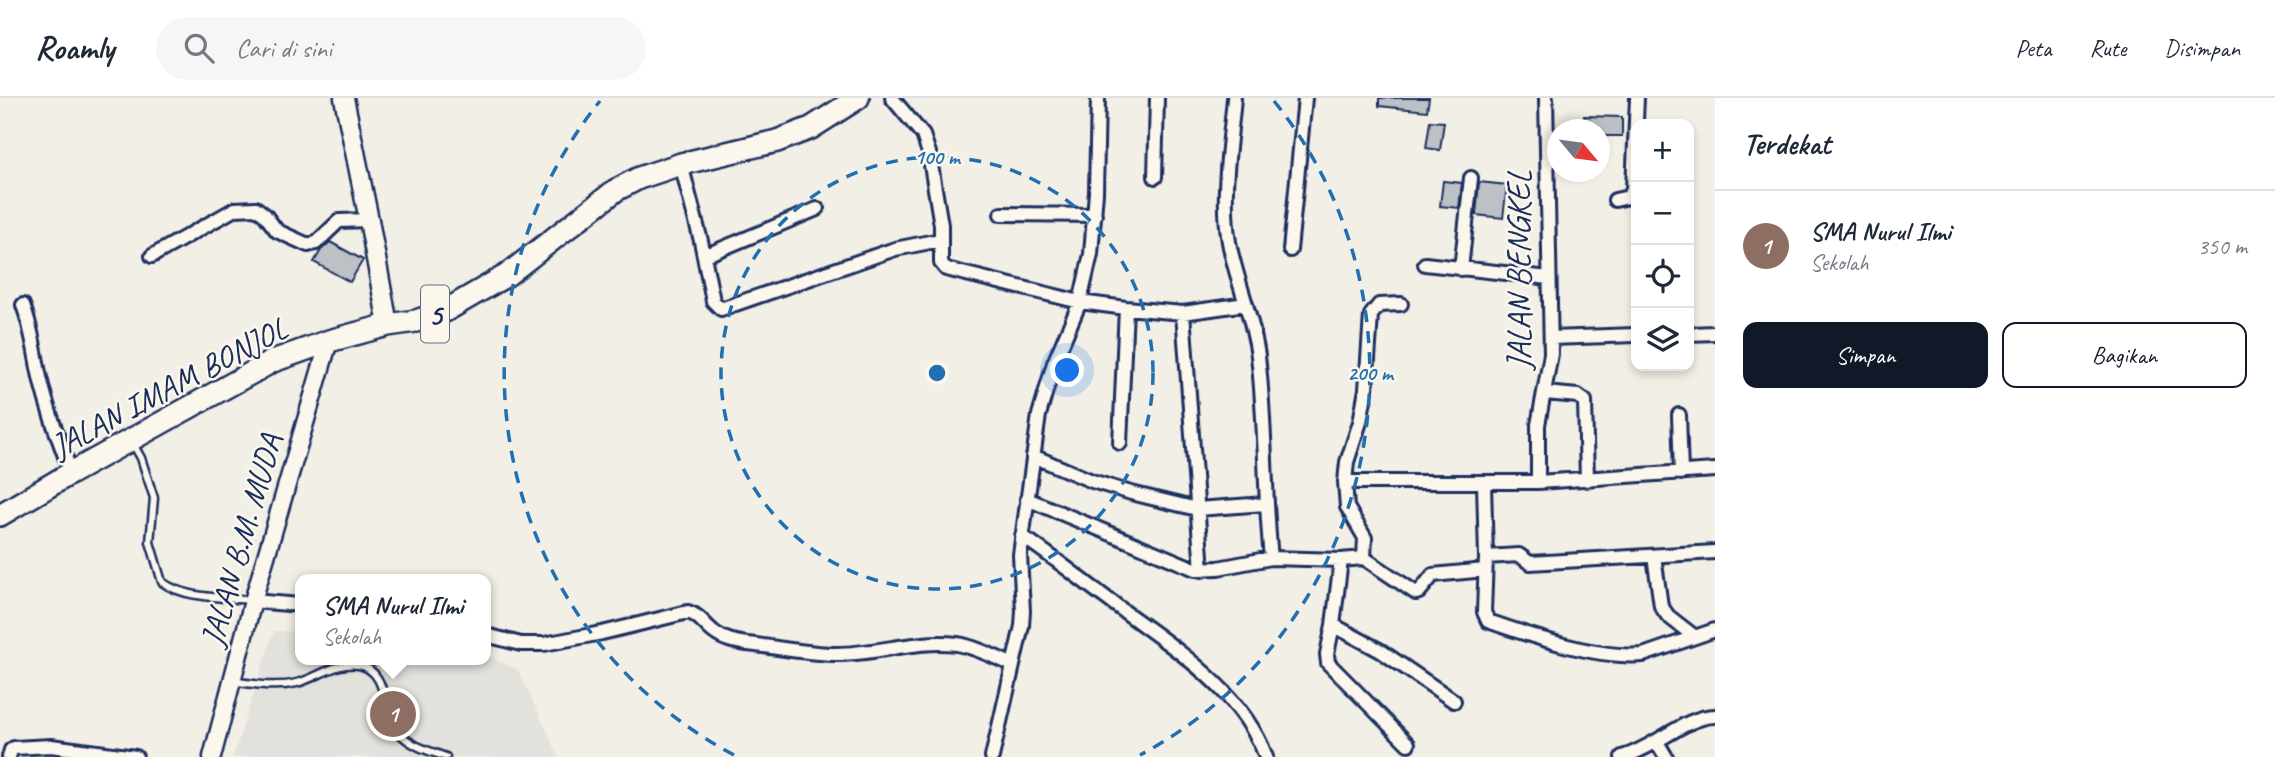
<!DOCTYPE html>
<html lang="id">
<head>
<meta charset="utf-8">
<style>
	body { margin:0; font-family:Caveat,sans-serif; background:#f6f6f7; color:#1f2937 }
	.controls { position:absolute; right:21px; top:21px; display:grid; overflow:hidden; border-radius:14px; box-shadow:0 4px 10px #0003 }
	.controls button { width:63px; height:63px; display:grid; place-items:center; padding:0; border:0; border-bottom:2px solid #e0e1e3; background:#fff; color:#1f2937; font:35px sans-serif }
	.compass { position:absolute; left:1547px; top:21px; width:63px; height:63px; border-radius:50%; background:#fff; box-shadow:0 4px 10px #0003; rotate:119deg }
	.you { position:absolute; left:1068px; top:273px; width:24px; height:24px; margin:-18px; border:5px solid #fff; border-radius:50%; background:#1a73e8; box-shadow:0 0 0 10px #1a73e833 }
	.badge { display:grid; place-items:center; width:46px; height:46px; border-radius:50%; background:#111827; color:#fff; font-size:23px; font-weight:700 }
	.pin { position:absolute; translate:-50% -50%; border:4px solid #fff; box-shadow:0 2px 7px #0006 }
	.popup { position:absolute; left:295px; top:476px; width:196px; height:91px; box-sizing:border-box; display:grid; place-content:center; border-radius:14px; background:#fff; filter:drop-shadow(0 2px 5px #0005); font-size:23px; white-space:nowrap; color:#747a83 }
	.popup b { font-size:26px; color:#1f2937 }
	.popup::after { content:''; position:absolute; left:50%; top:100%; margin-left:-14px; border:14px solid transparent; border-top-color:#fff }
	.list { margin:0; padding:0; list-style:none }
	h2 { display:flex; justify-content:space-between; align-items:center; height:91px; margin:0; padding:0 28px; font-size:30px }
	h2 small { font-size:23px; font-weight:400; color:#747a83 }
	.list li { display:grid; grid-template-columns:46px 1fr auto; gap:21px; align-items:center; box-sizing:border-box; height:112px; padding:0 28px; border-top:2px solid #e0e1e3 }
	.list b { display:block; font-size:26px; white-space:nowrap }
	.list p { margin:0; font-size:23px; white-space:nowrap; color:#747a83 }
	.list em { font-size:23px; font-style:normal; color:#747a83 }
	.actions { display:flex; gap:14px; padding:21px 28px }
	.actions a { flex:1; padding:16px 0; border:2px solid #111827; border-radius:14px; text-align:center; font-size:24px; color:#111827 }
	.actions .main { background:#111827; color:#fff }
	.icon { flex:none; width:38px; height:38px; fill:none; stroke:currentColor; stroke-width:2; stroke-linecap:round; stroke-linejoin:round }
	.map { position:relative; flex:none; width:1715px; height:659px; overflow:hidden }
	header { display:flex; align-items:center; gap:42px; box-sizing:border-box; height:98px; padding:0 35px; background:#fff; border-bottom:2px solid #e0e1e3 }
	header strong { font-size:33px }
	nav { display:flex; gap:38px; margin-inline-start:auto; font-size:24px }
	.search { width:490px; height:63px; background:#f6f6f7; display:flex; align-items:center; gap:18px; box-sizing:border-box; padding:0 24px; border-radius:38px; color:#747a83; font-size:26px }
	main { display:flex }
	aside { flex:1; background:#fff }
	.map>svg:first-child { display:block }
</style>
</head>
<body>
<header>
<strong>Roamly</strong>
<div class="search"><svg class="icon" aria-label="search" viewBox="0 0 24 24"><circle cx="10" cy="10" r="6"/><path d="M15 15l6 6"/></svg>Cari di sini</div>
<nav><a>Peta</a><a>Rute</a><a>Disimpan</a></nav>
</header>
<main>
<div class="map">
<svg width="1715" height="659" viewBox="0 0 1715 659">
	<rect width="100%" height="100%" fill="#f2efe6"/>
	<filter id="ink" filterUnits="userSpaceOnUse"><feTurbulence type="fractalNoise" baseFrequency=".0143" numOctaves="2"/><feDisplacementMap in="SourceGraphic" scale="14" xChannelSelector="R" yChannelSelector="G"/><feConvolveMatrix kernelMatrix="1 2 1 2 8 2 1 2 1" color-interpolation-filters="sRGB"/></filter>
	<g filter="url(#ink)">
		<path fill="#e2e1dc" d="M 274,533 L 300,534 L 300,562 L 486,562 L 486,557 L 518,572 L 559,659 L 233,659 Z"/>
		<path fill="#bdc0c4" stroke="#1b2f5e" stroke-width="2" d="M 1379,0 L 1429,0 L 1427,13 L 1379,8 Z
			M 1584,18 L 1622,19 L 1622,38 L 1600,38 L 1600,32 L 1583,32 Z
			M 1430,23 L 1444,24 L 1440,52 L 1426,50 Z
			M 1443,83 L 1462,85 L 1459,110 L 1440,108 Z
			M 1479,84 L 1507,87 L 1503,120 L 1476,117 Z
			M 330,144 L 363,162 L 350,184 L 314,164 L 321,152 Z"/>
		<g fill="none" stroke-linecap="round" stroke-linejoin="round">
			<defs>
				<path id="service" d="M 132,344 L 141,360 L 154,400 L 150,444 L 162,484 C 185,501 223,499 250,502
					M 232,583 C 253,586 276,590 297,585 C 317,580 337,563 359,567 C 389,573 382,615 398,634 C 411,648 429,653 446,659"/>
				<path id="minor" d="M 892,0 L 923,37 L 929,55 L 941,127 L 941,165 L 946,171 L 1080,204 L 1126,210 L 1183,215 L 1246,206
					M 1234,0 C 1230,47 1221,97 1229,144 C 1236,182 1253,219 1258,258 C 1266,325 1264,393 1271,460
					M 681,66 L 701,143 L 713,203 L 721,211 L 895,151 L 940,142
					M 1155,79 L 1157,0
					M 1615,102 L 1629,99 L 1633,91 L 1637,0
					M 1001,116 L 1095,117
					M 1290,152 L 1305,0
					M 152,158 L 235,111 L 256,110 L 265,117 L 277,133 L 308,147 L 316,145 L 339,123 L 369,122
					M 704,158 L 817,111
					M 1425,166 L 1549,180
					M 1461,171 L 1471,80
					M 1401,206 L 1379,207 L 1371,217 L 1366,291 L 1360,324 L 1347,364 L 1345,384 L 1538,384 L 1715,372
					M 23,207 C 31,228 34,248 38,270 C 45,306 59,341 71,375
					M 1183,215 L 1202,472
					M 1689,236 L 1715,235
					M 1551,240 L 1636,237
					M 1545,295 L 1578,298 L 1585,303 L 1587,382
					M 1679,317 L 1681,375
					M 1120,345 L 1126,210
					M 1033,358 L 1092,383 L 1131,395 L 1197,411 L 1265,406
					M 1345,384 L 1347,409 L 1365,440 L 1364,460
					M 1538,384 L 1538,327 L 1551,256 L 1546,0
					M 1484,386 L 1486,459 L 1484,514 L 1488,523 C 1531,538 1597,561 1643,557 L 1715,532
					M 1027,401 L 1195,471 L 1218,470 L 1271,460 L 1341,462 L 1333,527 L 1381,553 L 1454,603
					M 1022,438 C 1055,460 1085,485 1117,508 C 1172,549 1241,591 1266,659
					M 1654,458 L 1661,508 L 1668,518 L 1695,539
					M 1486,459 L 1519,457 L 1530,465 L 1715,454
					M 1341,462 L 1364,460 L 1416,495 L 1419,494 L 1433,477 L 1485,472
					M 253,503 L 300,507
					M 1333,527 L 1327,556 L 1328,565 L 1408,646
					M 486,537 L 521,546 L 544,546 L 602,535 L 688,514 C 700,517 705,528 715,535 C 724,542 735,544 747,546 C 775,549 804,555 833,556 C 875,557 915,541 957,546 C 976,549 995,559 1013,567
					M 1657,644 L 1666,659
					M 9,659 L 11,652 L 14,650 L 51,648 L 136,659
					M 992,659 L 1022,528 L 1023,513 L 1020,457 L 1039,317 L 1054,265 L 1080,204 L 1091,156 L 1096,94 L 1098,0
					M 1622,659 C 1653,651 1686,618 1715,618"/>
				<path id="tertiary" d="M 212,659 L 253,503 L 329,243"/>
				<path id="secondary" d="M 344,0 L 369,122 L 388,227"/>
				<path id="trunk" d="M 0,417 L 71,375 L 273,263 L 329,243 L 388,227 L 416,223 L 445,213 L 507,177 L 616,92 L 639,80 L 681,66 L 777,43 L 811,30 L 858,0"/>
			</defs>
			<use href="#service" stroke="#1b2f5e" stroke-width="11"/>
			<use href="#minor" stroke="#1b2f5e" stroke-width="18"/>
			<use href="#tertiary" stroke="#1b2f5e" stroke-width="21"/>
			<use href="#secondary" stroke="#1b2f5e" stroke-width="23"/>
			<use href="#trunk" stroke="#1b2f5e" stroke-width="26"/>
			<use href="#service" stroke="#fbf7ec" stroke-width="6"/>
			<use href="#minor" stroke="#fbf7ec" stroke-width="12"/>
			<use href="#tertiary" stroke="#fbf7ec" stroke-width="16"/>
			<use href="#secondary" stroke="#fbf7ec" stroke-width="18"/>
			<use href="#trunk" stroke="#fbf7ec" stroke-width="21"/>
		</g>
	</g>
	<g fill="none" stroke="#1f6fb2" stroke-width="3.5" stroke-dasharray="12 9">
		<circle cx="937" cy="275" r="216"/>
		<path d="M734 657A433 433 0 0 1 600 3M1274 3A433 433 0 0 1 1140 657"/>
	</g>
	<g text-anchor="middle" dominant-baseline="central" stroke-width="5" stroke-linejoin="round" paint-order="stroke">
		<rect fill="#fbf7ec" stroke="#5e6b89" stroke-width="2" x="421" y="187.5" width="28" height="57" rx="5"/>
		<g font-size="32" font-weight="bold" fill="#1b2f5e">
			<text x="435" y="216">5</text>
		</g>
		<g font-size="33" fill="#1b2f5e" stroke="#fbf7ec">
			<text transform="translate(1519 172) rotate(-90)">JALAN BENGKEL</text>
			<text transform="translate(169 289) rotate(-28)">JALAN IMAM BONJOL</text>
			<text transform="translate(241 442) rotate(-74)">JALAN B.M. MUDA</text>
		</g>
	</g>
	<circle cx="937" cy="275" r="10" fill="#1f6fb2" stroke="#fbf7ec" stroke-width="3.5"/>
	<g font-size="21" text-anchor="middle" font-weight="bold" fill="#1f6fb2" stroke="#fbf7ec" stroke-width="5" stroke-linejoin="round" paint-order="stroke">
		<text x="937" y="66">100 m</text>
		<text x="1370" y="282">200 m</text>
	</g>
</svg>
<div class="controls">
<button>+</button>
<button>−</button>
<button><svg class="icon" aria-label="locate" viewBox="0 0 24 24"><circle cx="12" cy="12" r="6"/><path d="M12 2v4M12 18v4M2 12h4M18 12h4"/></svg></button>
<button><svg class="icon" aria-label="layers" viewBox="0 0 24 24"><path d="M12 4l9 5-9 5-9-5zM3 14l9 5 9-5"/></svg></button>
</div>
<svg class="compass" viewBox="-18 -18 36 36"><path d="M0-13l5 13h-10z" fill="#e53935"/><path d="M0 13l5-13h-10z" fill="#747a83"/></svg>
<div class="you"></div>
<div class="pin badge" style="left:393px;top:616px;background:#8d6e63">1</div>
<div class="popup"><b>SMA Nurul Ilmi</b>Sekolah</div>
</div>
<aside>
<h2>Terdekat<small></small></h2>
<ul class="list">
<li><span class="badge" style="background:#8d6e63">1</span><div><b>SMA Nurul Ilmi</b><p>Sekolah</p></div><em>350 m</em></li>
</ul>
<div class="actions"><a class="main">Simpan</a><a>Bagikan</a></div>
</aside>
</main>
</body>
</html>
